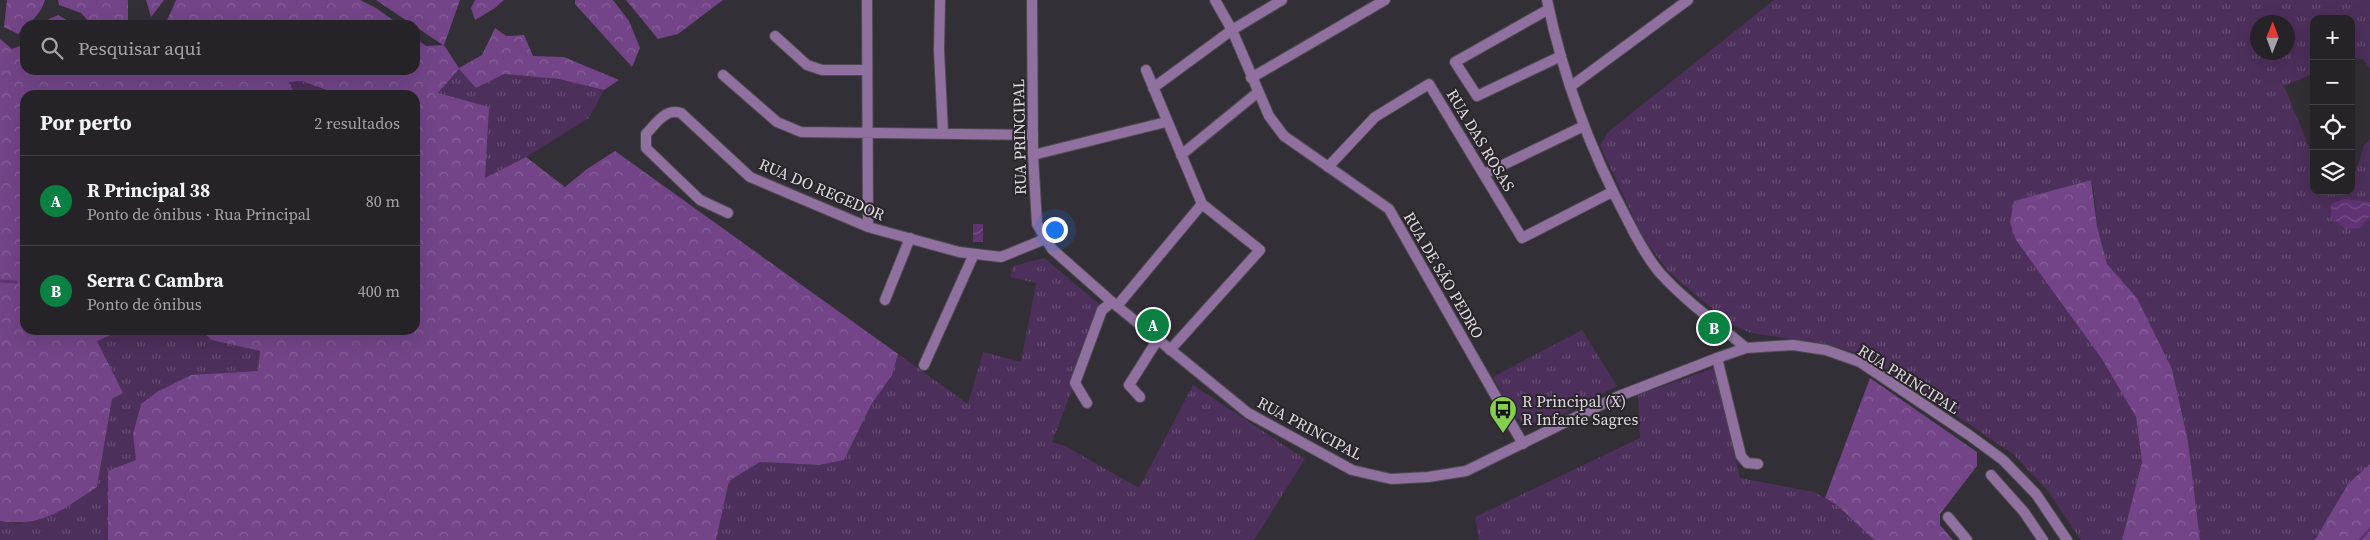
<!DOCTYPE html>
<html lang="pt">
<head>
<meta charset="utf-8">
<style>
	body { margin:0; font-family:"Source Serif 4",serif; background:#322f34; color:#f1f3f6 }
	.controls { position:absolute; right:15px; top:15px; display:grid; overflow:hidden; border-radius:10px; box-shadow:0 5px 20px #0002 }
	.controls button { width:45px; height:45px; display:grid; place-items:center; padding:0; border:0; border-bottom:1px solid #424045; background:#262328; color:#f1f3f6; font:25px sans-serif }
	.compass { position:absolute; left:2250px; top:15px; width:45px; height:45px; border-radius:50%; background:#262328; box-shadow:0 5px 20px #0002; rotate:1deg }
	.you { position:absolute; left:1054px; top:229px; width:18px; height:18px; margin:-12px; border:4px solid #fff; border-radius:50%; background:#1a73e8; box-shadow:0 0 0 8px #1a73e833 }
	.badge { display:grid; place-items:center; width:32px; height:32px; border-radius:50%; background:#0b8043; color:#fff; font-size:16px; font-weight:700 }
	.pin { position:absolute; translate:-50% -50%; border:2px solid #fff; box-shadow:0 1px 5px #0006 }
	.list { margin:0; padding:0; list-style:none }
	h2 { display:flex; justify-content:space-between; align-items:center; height:65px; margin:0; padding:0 20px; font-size:21px }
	h2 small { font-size:16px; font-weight:400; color:#a4a4a8 }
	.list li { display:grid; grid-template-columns:32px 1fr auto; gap:15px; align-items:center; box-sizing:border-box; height:90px; padding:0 20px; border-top:1px solid #424045 }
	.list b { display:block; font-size:19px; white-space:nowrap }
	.list p { margin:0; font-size:16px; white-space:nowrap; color:#a4a4a8 }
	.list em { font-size:16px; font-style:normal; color:#a4a4a8 }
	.icon { flex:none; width:28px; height:28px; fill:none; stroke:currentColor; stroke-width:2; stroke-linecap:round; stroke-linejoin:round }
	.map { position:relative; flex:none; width:2370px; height:540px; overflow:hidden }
	.search { position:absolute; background:#262328; box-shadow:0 5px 20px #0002; left:20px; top:20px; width:400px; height:55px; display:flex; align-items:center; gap:12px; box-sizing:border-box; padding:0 18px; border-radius:15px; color:#a4a4a8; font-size:19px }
	.panel { position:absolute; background:#262328; box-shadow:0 5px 20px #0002; left:20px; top:90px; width:400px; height:245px; border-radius:15px }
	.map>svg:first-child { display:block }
</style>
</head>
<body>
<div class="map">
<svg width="2370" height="540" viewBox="0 0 2370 540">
	<defs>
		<pattern id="grass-tufts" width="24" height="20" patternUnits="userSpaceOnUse" patternTransform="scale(1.25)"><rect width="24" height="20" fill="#4d2f5b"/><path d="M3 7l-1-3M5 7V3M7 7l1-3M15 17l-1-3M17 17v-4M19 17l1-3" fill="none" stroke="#664d72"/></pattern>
		<pattern id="forest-crowns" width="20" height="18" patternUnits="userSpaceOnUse" patternTransform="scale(1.25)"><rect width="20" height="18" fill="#734588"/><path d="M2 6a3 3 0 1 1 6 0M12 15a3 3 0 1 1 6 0" fill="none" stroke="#865f98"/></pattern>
		<pattern id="water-waves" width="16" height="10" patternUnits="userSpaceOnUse" patternTransform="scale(1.25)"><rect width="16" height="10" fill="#613375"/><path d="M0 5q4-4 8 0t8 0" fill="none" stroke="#775088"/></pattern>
	</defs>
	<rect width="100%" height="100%" fill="#332f36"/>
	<path fill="url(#grass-tufts)" fill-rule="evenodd" d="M 1774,0 L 2370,0 L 2370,69 L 2363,59 L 2351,58 L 2351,19 L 2314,19 L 2314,73 L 2284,86 L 2314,159 L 2314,191 L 2351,191 L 2351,173 L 2356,171 L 2364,146 L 2370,139 L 2370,464 L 2348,484 L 2315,540 L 2200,540 L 2188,441 L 2172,369 L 2137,298 L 2107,264 L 2097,226 L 2094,190 L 2091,180 L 2014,201 L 2136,417 L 2142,462 L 2122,540 L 2081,540 L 2048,491 L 2013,454 L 1912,386 L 1860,354 L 1827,344 L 1751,333 L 1732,325 L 1705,303 L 1669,272 L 1643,238 L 1600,145 L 1608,132 ZM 2258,22 L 2288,22 L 2288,52 L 2258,52 Z
		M 459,68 L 476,88 L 504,74 L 559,79 L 604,90 L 589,118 L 526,157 L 485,178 L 438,94 Z
		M 302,81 L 339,95 L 340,95 L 295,95 L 288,82 Z
		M 1044,258 L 1099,304 L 1070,395 L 1052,442 L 1065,446 L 1139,488 L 1193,385 L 1305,459 L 1254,540 L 716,540 L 729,481 L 760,462 L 819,465 L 844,460 L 871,405 L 892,375 L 898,354 L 968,404 L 983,352 L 1021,362 L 1036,283 L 1010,277 L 1013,266 Z
		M 122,330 L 202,330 L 211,340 L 261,351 L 258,371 L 191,375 L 133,434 L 136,460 L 108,472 L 108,540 L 0,540 L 0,521 L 19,524 L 97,487 L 112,399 L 123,393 L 97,341 Z
		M 1582,330 L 1617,386 L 1540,426 C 1511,425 1506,400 1493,377 Z
		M 1714,368 L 1717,372 L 1740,478 L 1814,492 L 1837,505 L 1874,540 L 1479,540 L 1475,517 L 1640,438 L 1638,395 Z"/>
	<path fill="url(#forest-crowns)" d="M 7,0 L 45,0 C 41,15 28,24 18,34 L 4,27 Z
		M 58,0 L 128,0 L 128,25 L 92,25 L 81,13 L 59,5 Z
		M 146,0 L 164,0 L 151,17 Z
		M 176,0 L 360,0 L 376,8 L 400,25 L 165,25 Z
		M 376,0 L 460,0 L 444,45 L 459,68 L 482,55 L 495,28 L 506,36 L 524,35 L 533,56 L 564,57 L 619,80 L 604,90 L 559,79 L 504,74 L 476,88 L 459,69 L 438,93 L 489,107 L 485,178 L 526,157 L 565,187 L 587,169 L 615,151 L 898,354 L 892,375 L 871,405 L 844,460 L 819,465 L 760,462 L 729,481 L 716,540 L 108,540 L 108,471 L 136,460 L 133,434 L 141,404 L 157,392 L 191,375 L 258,371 L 260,351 L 211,340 L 202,330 L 415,330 L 415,95 L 340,95 L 302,81 L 289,82 L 295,95 L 25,95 L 25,330 L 122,330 L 97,341 L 123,393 L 112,399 L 97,487 C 61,510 45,527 0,521 L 0,39 L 12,49 L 25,44 L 25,70 L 415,70 L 415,38 L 426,46 L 443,45 Z
		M 475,0 L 504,0 L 495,8 L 475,20 L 471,8 Z
		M 575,0 L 613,0 L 629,21 L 640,48 L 632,67 L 575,4 Z
		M 626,0 L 723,0 L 678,34 L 658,39 Z
		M 58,15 L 75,25 L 45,25 L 49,19 Z
		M 2091,180 L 2097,226 L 2107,264 L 2137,298 L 2172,369 L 2188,441 L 2200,540 L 2122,540 L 2142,462 L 2136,417 L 2102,359 L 2016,240 L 2010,222 L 2014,201 Z
		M 1870,378 L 1977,452 L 1977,466 L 1940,514 L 1940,525 L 1953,540 L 1874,540 L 1837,505 L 1825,498 Z
		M 2370,464 L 2370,540 L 2315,540 L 2348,484 Z"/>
	<path fill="url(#water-waves)" d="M 2344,199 L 2370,202 L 2370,216 L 2360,228 L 2346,229 L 2331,217 L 2331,204 Z
		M 973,224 L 983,224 L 983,242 L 973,242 Z"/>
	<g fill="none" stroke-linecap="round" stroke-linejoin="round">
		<path stroke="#613375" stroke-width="3" d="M 0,281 L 16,282
			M 2360,540 L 2370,529"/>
		<defs>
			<path id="minor" d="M 867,0 L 868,227
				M 940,0 L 939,50 L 943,133
				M 1215,0 L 1232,30 L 1269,116 L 1284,136 L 1389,209 L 1523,444
				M 1547,0 C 1563,77 1591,152 1628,221 C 1637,239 1647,258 1660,273 C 1685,301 1718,324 1746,348
				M 1549,9 L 1455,62 L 1477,96 L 1561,56
				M 775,36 L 807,65 L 822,70 L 867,70
				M 1146,70 L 1202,204 L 1260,250 L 1170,350
				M 723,75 L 777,122 L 801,132 L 1033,135
				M 1251,78 L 1385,0
				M 1570,87 L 1688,0
				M 1153,88 L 1232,30 L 1282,0
				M 1033,155 L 1166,122
				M 1181,155 L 1257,93
				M 1328,167 L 1375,117 L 1429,84 L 1522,238 L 1612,192
				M 1484,174 L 1584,126
				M 728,213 L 700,200 L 646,148 L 646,134 C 656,124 665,108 681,113 L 750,177 L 868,227 L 959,252 L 1001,257 L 1045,239
				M 885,300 L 910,238
				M 1117,306 L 1202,204
				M 1717,358 L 1741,456 L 1747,463 L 1758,464
				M 924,365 L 974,254
				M 1140,397 L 1129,385 L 1158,339
				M 1087,403 L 1075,383 L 1102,310 L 1112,302
				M 1991,475 L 2024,512 L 2043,540
				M 1948,517 L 1967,540"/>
			<path id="tertiary" d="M 1032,0 L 1033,155 L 1037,224 L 1052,249 L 1112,302 L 1248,413 L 1352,470 L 1391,479 L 1428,477 L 1466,471 L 1619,396 L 1717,358 L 1746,348 L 1793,345 L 1826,350 L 1860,362 L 1969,435 L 2003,460 L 2036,494 L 2067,540"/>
		</defs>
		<use href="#minor" stroke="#4e4a51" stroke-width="12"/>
		<use href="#tertiary" stroke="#4e4a51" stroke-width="12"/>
		<use href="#minor" stroke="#8f709f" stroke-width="10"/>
		<use href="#tertiary" stroke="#8f709f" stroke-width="10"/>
	</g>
	<defs>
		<symbol id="bus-pin" viewBox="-11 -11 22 30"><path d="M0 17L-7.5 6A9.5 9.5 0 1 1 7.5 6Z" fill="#84cf4d" stroke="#29252b"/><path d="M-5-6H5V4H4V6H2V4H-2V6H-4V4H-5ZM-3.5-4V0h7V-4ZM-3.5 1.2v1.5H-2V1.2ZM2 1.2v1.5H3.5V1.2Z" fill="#111"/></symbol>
	</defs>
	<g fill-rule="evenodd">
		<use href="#bus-pin" x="1487" y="394" width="32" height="43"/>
	</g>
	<g text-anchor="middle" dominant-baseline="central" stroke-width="4" stroke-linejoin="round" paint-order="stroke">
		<g font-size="16" fill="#dddade" stroke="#29252b">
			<text transform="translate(1019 137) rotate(-91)">RUA PRINCIPAL</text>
			<text transform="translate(1481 140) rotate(59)">RUA DAS ROSAS</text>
			<text transform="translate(822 189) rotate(23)">RUA DO REGEDOR</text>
			<text transform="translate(1444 275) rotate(60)">RUA DE SÃO PEDRO</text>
			<text transform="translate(1909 379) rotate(32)">RUA PRINCIPAL</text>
			<text transform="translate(1310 428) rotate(28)">RUA PRINCIPAL</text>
		</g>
		<g font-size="16" fill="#dddade" stroke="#29252b" text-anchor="start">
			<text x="1522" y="401">R Principal (X)<tspan x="1522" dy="18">R Infante Sagres</tspan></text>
		</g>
	</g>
</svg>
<div class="controls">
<button>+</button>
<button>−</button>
<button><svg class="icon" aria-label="locate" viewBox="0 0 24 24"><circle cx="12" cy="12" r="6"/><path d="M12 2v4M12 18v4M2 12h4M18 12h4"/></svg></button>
<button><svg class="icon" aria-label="layers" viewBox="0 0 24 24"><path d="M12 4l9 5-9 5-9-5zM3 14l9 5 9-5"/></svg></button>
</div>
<svg class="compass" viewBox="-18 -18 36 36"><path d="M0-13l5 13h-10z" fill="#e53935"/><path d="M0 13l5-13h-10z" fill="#a4a4a8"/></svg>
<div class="you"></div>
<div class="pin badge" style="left:1153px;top:325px">A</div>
<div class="pin badge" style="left:1714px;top:328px">B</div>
<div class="search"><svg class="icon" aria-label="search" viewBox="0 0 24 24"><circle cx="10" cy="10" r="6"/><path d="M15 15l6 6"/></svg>Pesquisar aqui</div>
<section class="panel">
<h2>Por perto<small>2 resultados</small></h2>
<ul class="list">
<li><span class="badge">A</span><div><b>R Principal 38</b><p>Ponto de ônibus · Rua Principal</p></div><em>80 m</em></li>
<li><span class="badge">B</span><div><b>Serra C Cambra</b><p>Ponto de ônibus</p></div><em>400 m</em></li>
</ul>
</section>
</div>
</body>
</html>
